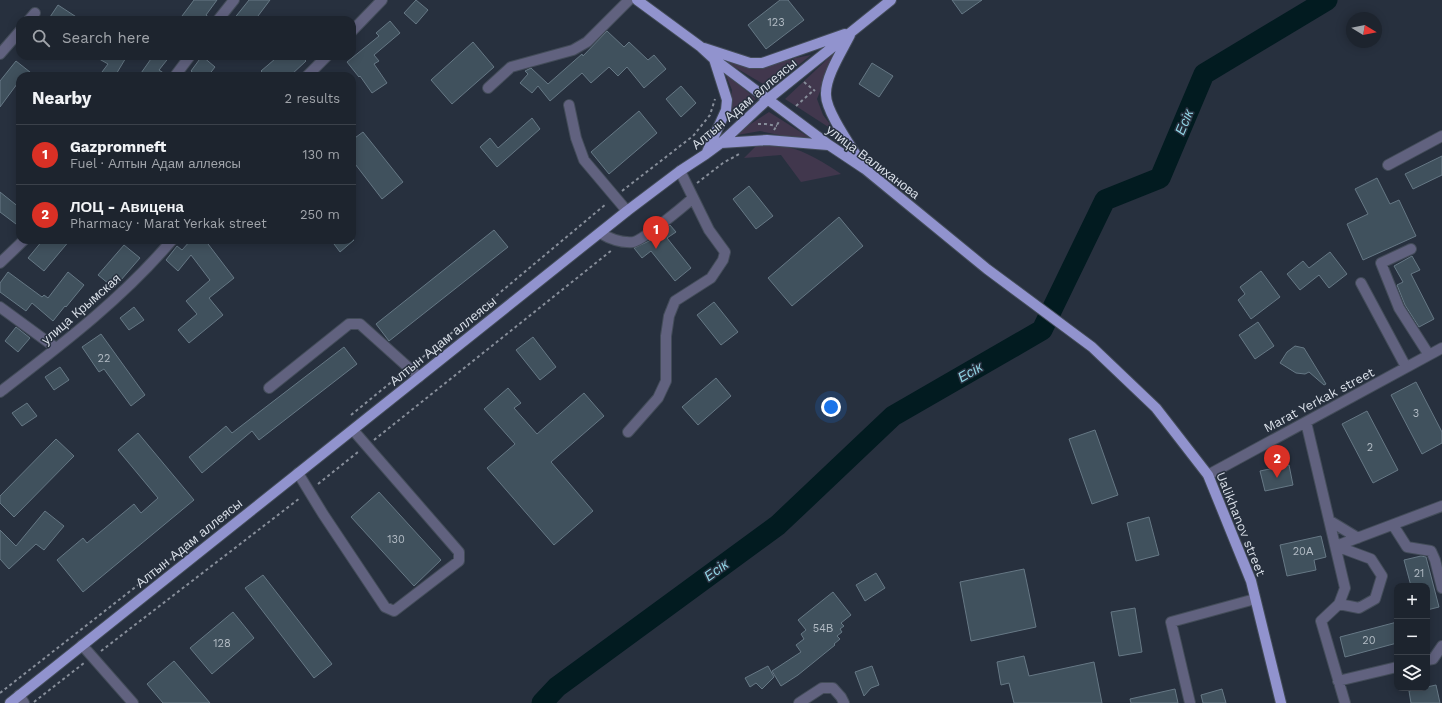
<!DOCTYPE html>
<html lang="en">
<head>
<meta charset="utf-8">
<style>
	body { margin:0; font-family:"Work Sans",sans-serif; background:#2a303a; color:#f1f3f6 }
	.controls { position:absolute; right:12px; bottom:12px; display:grid; overflow:hidden; border-radius:8px; box-shadow:0 2px 10px #0003 }
	.controls button { width:36px; height:36px; display:grid; place-items:center; padding:0; border:0; border-bottom:1px solid #3b414a; background:#1d242e; color:#f1f3f6; font:20px sans-serif }
	.compass { position:absolute; left:1346px; top:12px; width:36px; height:36px; border-radius:50%; background:#1d242e; box-shadow:0 2px 10px #0003; rotate:100deg }
	.you { position:absolute; left:831px; top:407px; width:14px; height:14px; margin:-10px; border:3px solid #fff; border-radius:50%; background:#1a73e8; box-shadow:0 0 0 6px #1a73e833 }
	.badge { display:grid; place-items:center; width:26px; height:26px; border-radius:50%; background:#d93025; color:#fff; font-size:13px; font-weight:700 }
	.pin { position:absolute; translate:-50% -33px; filter:drop-shadow(0 1px 2px #0008) }
	.pin::after { content:''; position:absolute; top:21px; width:14px; height:12px; background:inherit; clip-path:polygon(0 0,100% 0,50% 100%) }
	.list { margin:0; padding:0; list-style:none }
	h2 { display:flex; justify-content:space-between; align-items:center; height:52px; margin:0; padding:0 16px; font-size:17px }
	h2 small { font-size:13px; font-weight:400; color:#a0a4aa }
	.list li { display:grid; grid-template-columns:26px 1fr auto; gap:12px; align-items:center; box-sizing:border-box; height:60px; padding:0 16px; border-top:1px solid #3b414a }
	.list b { display:block; font-size:15px; white-space:nowrap }
	.list p { margin:0; font-size:13px; white-space:nowrap; color:#a0a4aa }
	.list em { font-size:13px; font-style:normal; color:#a0a4aa }
	.icon { flex:none; width:22px; height:22px; fill:none; stroke:currentColor; stroke-width:2; stroke-linecap:round; stroke-linejoin:round }
	.map { position:relative; flex:none; width:1442px; height:703px; overflow:hidden }
	.search { position:absolute; background:#1d242e; box-shadow:0 2px 10px #0003; left:16px; top:16px; width:340px; height:44px; display:flex; align-items:center; gap:10px; box-sizing:border-box; padding:0 14px; border-radius:12px; color:#a0a4aa; font-size:15px }
	.panel { position:absolute; background:#1d242e; box-shadow:0 2px 10px #0003; left:16px; top:72px; width:340px; height:172px; border-radius:12px }
	.map>svg:first-child { display:block }
</style>
</head>
<body>
<div class="map">
<svg width="1442" height="703" viewBox="0 0 1442 703">
	<rect width="100%" height="100%" fill="#27303e"/>
	<path fill="#41374d" d="M 836,51 L 817,99 L 823,115 L 836,132 L 785,99 Z
		M 811,55 L 770,88 L 726,62 L 758,65 Z
		M 725,73 L 756,99 L 724,124 L 729,110 L 732,90 Z
		M 769,112 L 818,143 L 760,131 L 732,136 Z
		M 758,144 C 768,146 777,146 787,147 C 806,151 825,163 841,174 L 801,182 L 781,155 L 744,158 Z"/>
	<g fill="none" stroke-linecap="round" stroke-linejoin="round">
		<path stroke="#021b20" stroke-width="21" d="M 542,703 L 557,687 L 778,525 L 893,416 L 1042,330 L 1105,200 L 1160,178 L 1204,74 L 1327,0"/>
	</g>
	<path fill="#40515d" stroke="#667885" d="M 194,0 L 217,0 L 206,15 L 212,20 L 179,20 Z
		M 249,0 L 270,0 L 255,20 L 233,20 Z
		M 416,0 L 428,10 L 416,24 L 404,13 Z
		M 780,0 L 788,0 L 804,20 L 766,49 L 748,25 Z
		M 952,0 L 982,0 L 962,14 Z
		M 58,5 L 81,20 L 48,20 Z
		M 390,21 L 400,33 L 374,55 L 379,61 L 374,64 L 387,83 L 372,93 L 360,76 L 359,77 L 347,62 L 379,36 L 376,33 Z
		M 607,31 L 624,47 L 629,42 L 648,60 L 654,55 L 666,69 L 644,88 L 627,67 L 618,76 L 609,67 L 591,83 L 582,73 L 550,101 L 538,86 L 532,93 L 520,83 L 528,74 L 525,71 L 531,68 L 548,84 L 582,54 L 583,56 Z
		M 473,42 L 494,67 L 452,104 L 431,80 Z
		M 94,56 L 127,56 L 115,76 L 99,76 L 108,64 Z
		M 153,56 L 170,56 L 159,70 L 168,76 L 139,76 Z
		M 202,56 L 215,67 L 208,76 L 197,76 L 191,71 Z
		M 280,56 L 301,56 L 306,61 L 290,76 L 266,76 L 261,71 L 275,59 L 276,60 Z
		M 16,61 L 35,76 L 20,76 L 20,80 L 0,107 L 0,81 Z
		M 872,63 L 893,76 L 879,97 L 859,84 Z
		M 681,86 L 696,103 L 681,117 L 666,99 Z
		M 639,111 L 657,133 L 609,174 L 591,152 Z
		M 532,118 L 540,129 L 497,167 L 480,147 L 490,138 L 498,148 Z
		M 363,132 L 403,182 L 382,199 L 352,160 L 352,140 Z
		M 1442,156 L 1442,175 L 1413,189 L 1405,174 Z
		M 1377,178 L 1390,204 L 1399,200 L 1416,236 L 1363,260 L 1347,224 L 1368,214 L 1355,189 Z
		M 749,186 L 773,216 L 756,229 L 733,199 Z
		M 0,192 L 20,208 L 20,227 L 0,212 Z
		M 839,217 L 863,246 L 792,306 L 768,278 Z
		M 670,225 L 676,232 L 667,238 L 691,268 L 675,281 L 651,251 L 642,258 L 634,248 L 649,241 Z
		M 494,230 L 508,247 L 389,341 L 376,324 Z
		M 43,240 L 70,240 L 44,271 L 28,258 Z
		M 191,240 L 205,240 L 234,278 L 209,298 L 223,315 L 189,343 L 178,330 L 197,314 L 186,301 L 210,280 L 191,255 L 178,271 L 166,260 L 177,246 L 182,250 Z
		M 331,240 L 354,240 L 340,252 Z
		M 124,245 L 140,258 L 114,288 L 98,275 Z
		M 1330,252 L 1347,274 L 1329,288 L 1319,275 L 1300,290 L 1287,274 L 1303,261 L 1309,268 Z
		M 1412,256 L 1420,270 L 1411,274 L 1434,319 L 1419,327 L 1405,305 L 1397,285 L 1403,282 L 1394,266 Z
		M 1261,271 L 1280,297 L 1251,319 L 1238,300 L 1245,294 L 1240,287 Z
		M 8,272 L 42,297 L 44,295 L 48,298 L 68,272 L 84,285 L 66,307 L 65,306 L 53,321 L 32,303 L 26,311 L 0,292 L 0,283 Z
		M 714,302 L 738,332 L 721,345 L 697,315 Z
		M 134,307 L 144,320 L 129,330 L 120,318 Z
		M 1258,322 L 1274,346 L 1255,359 L 1239,335 Z
		M 16,327 L 30,338 L 18,352 L 5,341 Z
		M 101,334 L 145,395 L 131,406 L 104,369 L 99,372 L 82,347 Z
		M 533,337 L 556,367 L 540,380 L 516,350 Z
		M 1295,346 L 1304,348 L 1326,384 L 1324,385 L 1309,372 L 1305,374 L 1296,373 L 1280,363 L 1287,352 Z
		M 344,347 L 357,364 L 259,440 L 252,431 L 202,473 L 189,457 L 226,426 L 232,433 Z
		M 60,367 L 69,380 L 54,390 L 45,377 Z
		M 716,378 L 731,396 L 698,425 L 682,407 Z
		M 1416,382 L 1442,432 L 1442,443 L 1422,454 L 1391,395 Z
		M 508,388 L 521,403 L 514,408 L 537,434 L 584,393 L 604,416 L 551,462 L 593,511 L 554,545 L 487,468 L 515,444 L 484,409 Z
		M 27,403 L 37,416 L 22,426 L 12,413 Z
		M 1367,411 L 1398,470 L 1373,483 L 1342,424 Z
		M 1095,430 L 1118,495 L 1092,504 L 1069,439 Z
		M 138,433 L 194,500 L 83,592 L 57,560 L 83,538 L 87,543 L 134,504 L 141,513 L 158,498 L 118,450 Z
		M 56,439 L 74,456 L 14,517 L 0,503 L 0,496 Z
		M 1289,465 L 1293,485 L 1265,491 L 1260,471 Z
		M 379,492 L 441,560 L 414,586 L 351,517 Z
		M 45,511 L 64,526 L 44,550 L 36,544 L 9,569 L 0,559 L 0,530 L 16,546 Z
		M 1149,517 L 1159,555 L 1136,561 L 1127,523 Z
		M 1321,536 L 1326,557 L 1314,560 L 1316,570 L 1287,576 L 1280,545 Z
		M 1421,556 L 1426,557 L 1439,607 L 1427,610 L 1427,586 L 1411,586 L 1404,560 Z
		M 1024,569 L 1036,627 L 971,641 L 960,582 Z
		M 876,573 L 885,588 L 865,601 L 856,585 Z
		M 263,575 L 332,664 L 314,678 L 245,588 Z
		M 833,592 L 851,615 L 841,623 L 844,626 L 840,629 L 842,632 L 837,636 L 840,639 L 834,644 L 835,645 L 798,675 L 781,686 L 772,671 L 801,652 L 796,645 L 804,639 L 801,634 L 806,630 L 798,620 Z
		M 1135,608 L 1142,652 L 1119,656 L 1111,612 Z
		M 233,612 L 254,638 L 212,674 L 190,648 Z
		M 1397,622 L 1397,643 L 1345,657 L 1340,637 Z
		M 1024,656 L 1029,676 L 1094,662 L 1102,703 L 1014,703 L 1009,683 L 1001,685 L 997,662 Z
		M 174,661 L 210,703 L 163,703 L 147,684 Z
		M 768,666 L 774,677 L 762,689 L 756,683 L 750,687 L 745,678 Z
		M 872,666 L 879,685 L 871,688 L 864,696 L 855,672 Z
		M 1436,685 L 1440,703 L 1411,703 L 1409,691 Z
		M 1175,689 L 1178,703 L 1131,703 L 1130,699 Z
		M 1222,689 L 1226,703 L 1203,703 L 1201,695 Z"/>
	<g fill="none" stroke-linecap="round" stroke-linejoin="round">
		<defs>
			<path id="minor" d="M 29,20 L 35,13
				M 218,20 L 234,0
				M 352,31 L 382,0
				M 0,54 L 20,31
				M 175,76 L 190,56
				M 307,76 L 327,56
				M 488,88 L 511,67 L 573,50 L 587,42 L 629,0
				M 569,105 L 576,138 L 584,160 L 627,211
				M 1388,165 L 1442,136
				M 600,233 C 610,239 621,243 633,242 C 642,241 684,206 693,198
				M 1411,249 L 1381,263 L 1399,308 L 1429,355
				M 0,263 L 24,240
				M 1361,283 L 1406,367
				M 0,307 L 56,348
				M 269,388 L 349,324 L 360,324 L 419,377
				M 0,392 C 61,345 122,299 172,240
				M 1306,422 L 1345,588 L 1339,604 L 1321,621 L 1345,703
				M 628,432 L 658,398 L 666,381 L 666,336 L 669,316 L 675,301 L 711,278 L 723,260 L 725,252 L 709,230 L 680,171
				M 298,473 L 323,514 L 385,607 L 394,611 L 459,561 L 459,552 L 353,430
				M 1208,475 L 1442,348
				M 1330,521 L 1358,538
				M 1393,525 L 1407,547 L 1431,551 L 1435,560 L 1442,588
				M 1336,546 L 1371,559 L 1382,576 L 1375,599 L 1359,608 L 1339,604
				M 1336,546 L 1442,506
				M 82,645 L 133,703
				M 1427,660 L 1433,659 L 1442,646
				M 1338,681 L 1397,667
				M 19,695 L 24,703
				M 799,703 L 822,688 L 833,688 L 841,697 L 844,703
				M 1190,703 L 1171,622 L 1255,599"/>
			<path id="major" d="M 637,0 L 701,47 L 714,59 L 829,145 L 865,169 L 987,269 L 1092,347 L 1156,408 L 1208,475 L 1251,581 L 1281,703
				M 850,35 C 842,51 825,77 826,95 C 826,112 853,149 863,166
				M 704,48 L 750,63 L 762,63 L 845,34
				M 721,143 L 767,140 L 828,145
				M 707,152 L 726,110 L 727,100 L 714,59
				M 10,703 L 627,211 L 680,171 L 706,154 L 721,143 L 768,99 L 891,0"/>
		</defs>
		<use href="#minor" stroke="#434c59" stroke-width="12"/>
		<use href="#major" stroke="#434c59" stroke-width="12"/>
		<path stroke="#878e9a" stroke-width="2" stroke-dasharray="3 3" stroke-linecap="butt" d="M 804,82 L 815,91
			M 796,106 L 814,90
			M 758,124 L 766,124 L 777,126
			M 774,130 L 780,120
			M 697,183 L 723,163 L 741,153
			M 622,191 L 693,136 L 710,115 L 715,99
			M 418,361 L 606,204
			M 351,415 L 400,375
			M 374,440 L 612,250
			M 318,484 L 358,452
			M 101,651 L 300,498
			M 0,693 L 184,549
			M 34,702 L 84,663"/>
		<use href="#minor" stroke="#61627f" stroke-width="10"/>
		<use href="#major" stroke="#9193ce" stroke-width="10"/>
	</g>
	<g text-anchor="middle" dominant-baseline="central" stroke-width="3" stroke-linejoin="round" paint-order="stroke">
		<g font-size="11" fill="#b2bbc4">
			<text x="776" y="22">123</text>
			<text x="104" y="358">22</text>
			<text x="1416" y="413">3</text>
			<text x="1370" y="447">2</text>
			<text x="396" y="539">130</text>
			<text x="1303" y="551">20А</text>
			<text x="1419" y="573">21</text>
			<text x="823" y="628">54В</text>
			<text x="1369" y="640">20</text>
			<text x="222" y="643">128</text>
		</g>
		<g font-size="13" fill="#d8dee7" stroke="#27303e">
			<text transform="translate(744 104) rotate(-40)">Алтын Адам аллеясы</text>
			<text transform="translate(873 162) rotate(37)">улица Валиханова</text>
			<text transform="translate(81 309) rotate(-41)">улица Крымская</text>
			<text transform="translate(443 341) rotate(-39)">Алтын Адам аллеясы</text>
			<text transform="translate(1319 400) rotate(-28)">Marat Yerkak street</text>
			<text transform="translate(1241 524) rotate(68)">Ualikhanov street</text>
			<text transform="translate(189 543) rotate(-39)">Алтын Адам аллеясы</text>
		</g>
		<g font-size="14" font-style="italic" fill="#90d3e3" stroke="#27303e">
			<text transform="translate(1184 122) rotate(-67)">Есік</text>
			<text transform="translate(970 372) rotate(-30)">Есік</text>
			<text transform="translate(716 570) rotate(-36)">Есік</text>
		</g>
	</g>
</svg>
<div class="controls">
<button>+</button>
<button>−</button>
<button><svg class="icon" aria-label="layers" viewBox="0 0 24 24"><path d="M12 4l9 5-9 5-9-5zM3 14l9 5 9-5"/></svg></button>
</div>
<svg class="compass" viewBox="-18 -18 36 36"><path d="M0-13l5 13h-10z" fill="#e53935"/><path d="M0 13l5-13h-10z" fill="#a0a4aa"/></svg>
<div class="you"></div>
<div class="pin badge" style="left:656px;top:249px">1</div>
<div class="pin badge" style="left:1277px;top:478px">2</div>
<div class="search"><svg class="icon" aria-label="search" viewBox="0 0 24 24"><circle cx="10" cy="10" r="6"/><path d="M15 15l6 6"/></svg>Search here</div>
<section class="panel">
<h2>Nearby<small>2 results</small></h2>
<ul class="list">
<li><span class="badge">1</span><div><b>Gazpromneft</b><p>Fuel · Алтын Адам аллеясы</p></div><em>130 m</em></li>
<li><span class="badge">2</span><div><b>ЛОЦ - Авицена</b><p>Pharmacy · Marat Yerkak street</p></div><em>250 m</em></li>
</ul>
</section>
</div>
</body>
</html>
